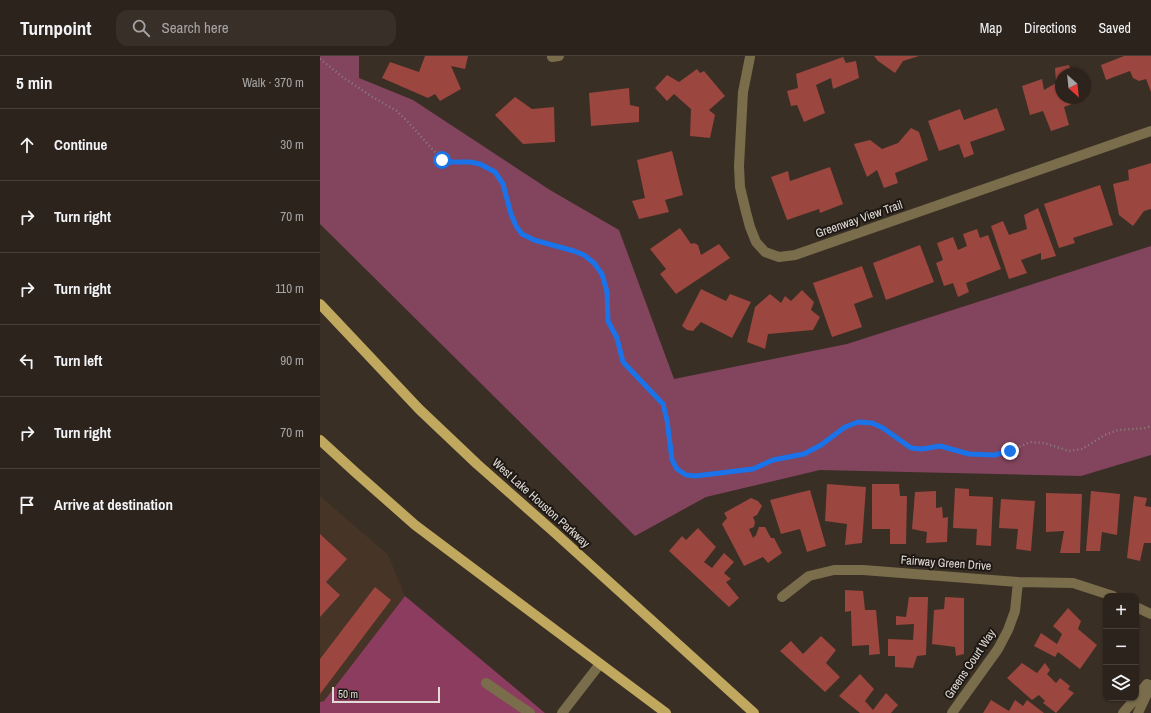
<!DOCTYPE html>
<html lang="en">
<head>
<meta charset="utf-8">
<style>
	body { margin:0; font-family:"Archivo Narrow",sans-serif; background:#382f29; color:#f1f3f6 }
	.controls { position:absolute; right:12px; bottom:12px; display:grid; overflow:hidden; border-radius:8px; box-shadow:0 1px 3px #0004 }
	.controls button { width:36px; height:36px; display:grid; place-items:center; padding:0; border:0; border-bottom:1px solid #48403b; background:#2c231c; color:#f1f3f6; font:20px sans-serif }
	.compass { position:absolute; left:735px; top:12px; width:36px; height:36px; border-radius:50%; background:#2c231c; box-shadow:0 1px 3px #0004; rotate:153deg }
	.scale { position:absolute; left:12px; bottom:10px; width:108px; box-sizing:border-box; padding-left:4px; border:2px solid #e2dbd5; border-top:0; font-size:11px; line-height:14px; white-space:nowrap; color:#e2dbd5; -webkit-text-stroke:3px #1d1814; paint-order:stroke }
	.stop { position:absolute; width:12px; height:12px; margin:-9px; border:3px solid #1a73e8; border-radius:50%; background:#fff }
	.stop.end { background:#1a73e8; border-color:#fff; box-shadow:0 1px 4px #0008 }
	.list { margin:0; padding:0; list-style:none }
	h2 { display:flex; justify-content:space-between; align-items:center; height:52px; margin:0; padding:0 16px; font-size:17px }
	h2 small { font-size:13px; font-weight:400; color:#a6a4a3 }
	.list li { display:grid; grid-template-columns:26px 1fr auto; gap:12px; align-items:center; box-sizing:border-box; height:72px; padding:0 16px; border-top:1px solid #48403b }
	.list b { display:block; font-size:15px; white-space:nowrap }
	.list em { font-size:13px; font-style:normal; color:#a6a4a3 }
	.icon { flex:none; width:22px; height:22px; fill:none; stroke:currentColor; stroke-width:2; stroke-linecap:round; stroke-linejoin:round }
	.map { position:relative; flex:none; width:831px; height:657px; overflow:hidden }
	header { display:flex; align-items:center; gap:24px; box-sizing:border-box; height:56px; padding:0 20px; background:#2c231c; border-bottom:1px solid #48403b }
	header strong { font-size:19px }
	nav { display:flex; gap:22px; margin-inline-start:auto; font-size:14px }
	.search { width:280px; height:36px; background:#382f29; display:flex; align-items:center; gap:10px; box-sizing:border-box; padding:0 14px; border-radius:12px; color:#a6a4a3; font-size:15px }
	main { display:flex }
	aside { flex:1; background:#2c231c }
	.map>svg:first-child { display:block }
</style>
</head>
<body>
<header>
<strong>Turnpoint</strong>
<div class="search"><svg class="icon" aria-label="search" viewBox="0 0 24 24"><circle cx="10" cy="10" r="6"/><path d="M15 15l6 6"/></svg>Search here</div>
<nav><a>Map</a><a>Directions</a><a>Saved</a></nav>
</header>
<main>
<aside>
<h2>5 min<small>Walk · 370 m</small></h2>
<ul class="list">
<li><svg class="icon" aria-label="ahead" viewBox="0 0 24 24"><path d="M12 20V5M6 11l6-6 6 6"/></svg><div><b>Continue</b></div><em>30 m</em></li>
<li><svg class="icon" aria-label="right" viewBox="0 0 24 24"><path d="M7 20v-9h11M14 6l5 5-5 5"/></svg><div><b>Turn right</b></div><em>70 m</em></li>
<li><svg class="icon" aria-label="right" viewBox="0 0 24 24"><path d="M7 20v-9h11M14 6l5 5-5 5"/></svg><div><b>Turn right</b></div><em>110 m</em></li>
<li><svg class="icon" aria-label="left" viewBox="0 0 24 24"><path d="M17 20v-9H6M10 6l-5 5 5 5"/></svg><div><b>Turn left</b></div><em>90 m</em></li>
<li><svg class="icon" aria-label="right" viewBox="0 0 24 24"><path d="M7 20v-9h11M14 6l5 5-5 5"/></svg><div><b>Turn right</b></div><em>70 m</em></li>
<li><svg class="icon" aria-label="arrive" viewBox="0 0 24 24"><path d="M6 21V4h12l-3 4 3 4H6"/></svg><div><b>Arrive at destination</b></div></li>
</ul>
</aside>
<div class="map">
<svg width="831" height="657" viewBox="0 0 831 657">
	<rect width="100%" height="100%" fill="#3a2f25"/>
	<path fill="#463527" d="M 0,440 L 68,499 L 85,540 L 4,645 L 0,646 Z"/>
	<path fill="#83445e" d="M 0,0 L 39,0 L 39,22 L 93,44 L 230,134 L 299,174 L 354,323 L 527,288 L 831,190 L 831,399 L 761,420 L 500,414 L 386,441 L 315,480 L 0,168 Z"/>
	<path fill="#8c3c5e" d="M 85,540 L 225,657 L 0,657 L 0,646 L 4,645 Z"/>
	<path fill="#9b463e" d="M 105,0 L 148,0 L 145,13 L 131,10 L 141,33 L 120,45 L 115,38 L 108,42 L 62,22 L 70,6 L 99,16 Z
		M 554,0 L 599,0 L 583,5 L 575,17 L 558,5 Z
		M 804,0 L 831,0 L 831,36 L 826,23 L 819,25 L 813,22 L 810,15 L 786,24 L 781,9 Z
		M 523,1 L 526,7 L 536,5 L 539,22 L 513,33 L 511,22 L 496,29 L 505,57 L 484,66 L 477,49 L 471,50 L 467,35 L 478,32 L 476,18 Z
		M 749,9 L 752,18 L 741,18 L 741,42 L 765,42 L 765,38 L 767,42 L 744,51 L 749,69 L 731,75 L 723,55 L 710,59 L 702,30 L 722,23 L 724,34 L 736,27 L 735,12 Z
		M 377,13 L 380,17 L 384,15 L 405,40 L 389,54 L 395,59 L 390,82 L 370,80 L 371,53 L 354,38 L 347,45 L 335,32 L 347,19 L 359,26 Z
		M 309,32 L 310,49 L 319,51 L 319,66 L 271,70 L 269,37 Z
		M 195,41 L 212,53 L 234,51 L 235,86 L 203,88 L 175,59 Z
		M 677,52 L 685,74 L 650,86 L 654,98 L 644,102 L 639,88 L 619,95 L 608,65 L 640,53 L 644,64 Z
		M 591,72 L 599,76 L 608,104 L 575,117 L 578,127 L 564,132 L 557,114 L 547,121 L 534,88 L 550,84 L 562,93 L 578,87 Z
		M 352,95 L 363,139 L 345,144 L 349,156 L 319,163 L 312,145 L 325,142 L 317,104 Z
		M 831,107 L 831,153 L 824,155 L 813,170 L 799,159 L 793,128 L 809,124 L 808,114 Z
		M 510,111 L 523,148 L 500,157 L 499,153 L 467,164 L 451,121 L 468,115 L 470,125 Z
		M 780,129 L 793,169 L 753,182 L 755,187 L 739,192 L 724,148 Z
		M 718,152 L 736,200 L 721,204 L 721,197 L 701,204 L 707,217 L 689,223 L 671,170 L 683,165 L 689,179 L 707,173 L 704,159 Z
		M 360,172 L 371,188 L 374,187 L 378,189 L 381,199 L 399,188 L 410,202 L 356,238 L 340,218 L 346,213 L 330,193 Z
		M 657,173 L 660,182 L 668,179 L 681,213 L 646,227 L 649,236 L 638,241 L 633,227 L 624,230 L 616,207 L 623,204 L 617,187 L 633,181 L 638,194 L 647,190 L 643,178 Z
		M 600,189 L 614,226 L 566,244 L 553,207 Z
		M 542,210 L 553,241 L 534,248 L 542,271 L 512,281 L 493,227 Z
		M 381,233 L 406,245 L 410,238 L 431,246 L 412,282 L 381,266 L 373,275 L 367,274 L 362,270 Z
		M 482,234 L 494,246 L 491,254 L 500,261 L 493,274 L 448,278 L 445,293 L 427,286 L 435,251 L 450,238 L 461,247 L 465,240 L 471,245 Z
		M 507,428 L 546,431 L 542,487 L 525,489 L 527,468 L 505,465 Z
		M 552,428 L 579,428 L 580,440 L 587,440 L 586,488 L 570,488 L 570,473 L 552,473 Z
		M 635,432 L 649,433 L 649,440 L 673,441 L 671,490 L 656,489 L 657,473 L 633,472 Z
		M 490,434 L 506,490 L 487,496 L 480,473 L 461,478 L 450,444 Z
		M 616,435 L 616,452 L 622,451 L 623,462 L 628,461 L 627,486 L 606,487 L 607,476 L 592,473 L 595,436 Z
		M 771,435 L 800,438 L 797,479 L 782,476 L 780,495 L 766,495 Z
		M 726,437 L 762,438 L 760,497 L 740,497 L 744,475 L 726,476 Z
		M 814,440 L 827,442 L 825,450 L 831,451 L 831,487 L 824,487 L 820,505 L 807,502 Z
		M 431,442 L 438,445 L 442,450 L 437,459 L 433,461 L 435,466 L 434,471 L 429,473 L 433,482 L 436,479 L 439,471 L 445,471 L 451,482 L 454,482 L 462,497 L 448,507 L 443,501 L 424,510 L 402,468 L 407,462 L 404,457 Z
		M 681,443 L 715,445 L 711,495 L 696,493 L 698,473 L 679,472 Z
		M 378,472 L 396,491 L 384,506 L 392,512 L 404,497 L 414,506 L 404,517 L 411,523 L 406,526 L 419,542 L 409,551 L 349,495 L 362,480 L 366,484 Z
		M 0,478 L 27,503 L 6,526 L 20,539 L 0,561 Z
		M 55,531 L 71,544 L 0,638 L 0,603 Z
		M 525,534 L 543,535 L 545,554 L 556,554 L 560,598 L 549,599 L 549,589 L 532,590 L 531,555 L 525,556 Z
		M 589,541 L 608,541 L 606,599 L 597,600 L 593,612 L 575,611 L 575,600 L 568,600 L 568,583 L 593,584 L 594,568 L 576,569 L 576,560 L 586,561 Z
		M 625,541 L 644,542 L 644,598 L 636,600 L 635,591 L 612,588 L 614,554 L 624,553 Z
		M 748,552 L 761,565 L 758,573 L 777,589 L 760,613 L 738,596 L 735,601 L 714,590 L 721,577 L 737,588 L 742,578 L 733,570 Z
		M 501,580 L 516,594 L 506,607 L 520,621 L 505,636 L 460,595 L 471,585 L 483,598 Z
		M 702,607 L 717,617 L 725,607 L 730,614 L 727,618 L 736,627 L 740,622 L 750,630 L 748,633 L 754,637 L 736,657 L 723,647 L 725,645 L 719,639 L 712,644 L 687,622 Z
		M 540,618 L 554,633 L 545,645 L 553,654 L 566,637 L 578,649 L 571,657 L 540,657 L 519,640 Z
		M 671,644 L 689,655 L 695,644 L 703,650 L 707,644 L 724,657 L 663,657 Z"/>
	<g fill="none" stroke-linecap="round" stroke-linejoin="round">
		<path stroke="#8a8179" stroke-width="2.5" stroke-dasharray="1 3" stroke-linecap="butt" d="M 0,3 L 24,22 L 51,40 L 77,55 L 88,66 L 122,104 L 125,106 L 150,106 L 160,108 L 175,116 L 183,128 L 191,158 L 196,170 L 202,178 L 214,184 L 254,195 L 264,199 L 274,207 L 282,218 L 287,235 L 288,265 L 297,282 L 303,306 L 343,348 L 347,364 L 352,404 L 357,413 L 366,419 L 375,420 L 433,413 L 453,404 L 485,398 L 501,389 L 525,371 L 538,366 L 553,367 L 563,372 L 584,388 L 591,392 L 602,393 L 620,390 L 649,398 L 674,399 L 690,395 L 710,386 L 724,387 L 749,395 L 762,393 L 785,379 L 798,374 L 826,372 L 831,370"/>
		<path stroke="#796d4b" stroke-width="10" d="M 232,1 L 239,0
			M 430,1 L 423,36 L 419,110 L 420,131 L 426,156 L 430,171 L 436,186 L 445,196 L 459,201 L 475,199 L 831,75
			M 462,541 L 489,520 L 514,514 L 543,514 L 698,526 L 753,527 L 793,540
			M 816,551 L 831,558
			M 166,627 L 210,657
			M 816,641 L 827,628
			M 242,657 L 280,608
			M 632,657 L 678,593 L 688,574 L 695,555 L 698,526
			M 803,657 L 816,642
			M 818,657 L 831,629"/>
		<path stroke="#c0a85f" stroke-width="10" d="M 0,248 L 99,353 L 157,408 L 234,476 L 434,657
			M 0,384 L 35,416 L 95,469 L 346,657"/>
	</g>
	<g fill="none" stroke-linecap="round" stroke-linejoin="round">
		<path stroke="#1a73e8" stroke-width="5" d="M 122,104 L 125,106 L 150,106 L 160,108 L 175,116 L 183,128 L 191,158 L 196,170 L 202,178 L 214,184 L 254,195 L 264,199 L 274,207 L 282,218 L 287,236 L 288,265 L 297,282 L 303,306 L 343,348 L 347,364 L 352,404 L 357,413 L 366,419 L 375,420 L 433,413 L 453,404 L 484,398 L 501,389 L 525,371 L 538,366 L 552,367 L 563,372 L 591,392 L 602,393 L 620,390 L 649,398 L 674,399 L 690,395"/>
	</g>
	<g text-anchor="middle" dominant-baseline="central" stroke-width="4" stroke-linejoin="round" paint-order="stroke">
		<g font-size="12" fill="#e2dbd5" stroke="#1d1814">
			<text transform="translate(539 163) rotate(-19)">Greenway View Trail</text>
			<text transform="translate(221 447) rotate(42)">West Lake Houston Parkway</text>
			<text transform="translate(626 507) rotate(4)">Fairway Green Drive</text>
			<text transform="translate(650 608) rotate(-56)">Greens Court Way</text>
		</g>
	</g>
</svg>
<div class="controls">
<button>+</button>
<button>−</button>
<button><svg class="icon" aria-label="layers" viewBox="0 0 24 24"><path d="M12 4l9 5-9 5-9-5zM3 14l9 5 9-5"/></svg></button>
</div>
<svg class="compass" viewBox="-18 -18 36 36"><path d="M0-13l5 13h-10z" fill="#e53935"/><path d="M0 13l5-13h-10z" fill="#a6a4a3"/></svg>
<div class="scale">50 m</div>
<div class="stop" style="left:122px;top:104px"></div>
<div class="stop end" style="left:690px;top:395px"></div>
</div>
</main>
</body>
</html>
